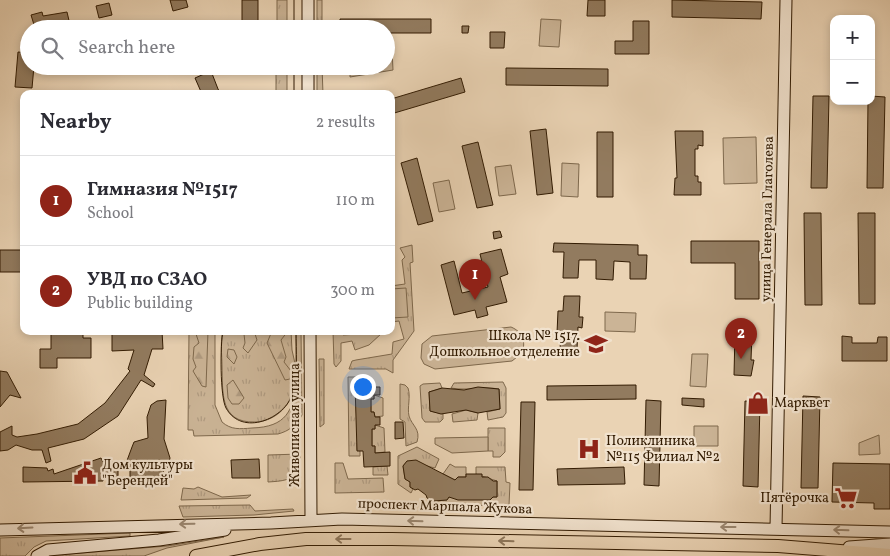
<!DOCTYPE html>
<html lang="en">
<head>
<meta charset="utf-8">
<style>
	body { margin:0; font-family:Vollkorn,serif; background:#f2f2f3; color:#2b2b33 }
	.controls { position:absolute; right:15px; top:15px; display:grid; overflow:hidden; border-radius:10px; box-shadow:0 2px 8px #0003 }
	.controls button { width:45px; height:45px; display:grid; place-items:center; padding:0; border:0; border-bottom:1px solid #e1e1e2; background:#fff; color:#2b2b33; font:25px sans-serif }
	.you { position:absolute; left:362px; top:386px; width:18px; height:18px; margin:-12px; border:4px solid #fff; border-radius:50%; background:#1a73e8; box-shadow:0 0 0 8px #1a73e833 }
	.badge { display:grid; place-items:center; width:32px; height:32px; border-radius:50%; background:#8f2418; color:#fff; font-size:16px; font-weight:700 }
	.pin { position:absolute; translate:-50% -41px; filter:drop-shadow(0 1px 2px #0008) }
	.pin::after { content:''; position:absolute; top:26px; width:18px; height:15px; background:inherit; clip-path:polygon(0 0,100% 0,50% 100%) }
	.list { margin:0; padding:0; list-style:none }
	h2 { display:flex; justify-content:space-between; align-items:center; height:65px; margin:0; padding:0 20px; font-size:21px }
	h2 small { font-size:16px; font-weight:400; color:#7c7c81 }
	.list li { display:grid; grid-template-columns:32px 1fr auto; gap:15px; align-items:center; box-sizing:border-box; height:90px; padding:0 20px; border-top:1px solid #e1e1e2 }
	.list b { display:block; font-size:19px; white-space:nowrap }
	.list p { margin:0; font-size:16px; white-space:nowrap; color:#7c7c81 }
	.list em { font-size:16px; font-style:normal; color:#7c7c81 }
	.icon { flex:none; width:28px; height:28px; fill:none; stroke:currentColor; stroke-width:2; stroke-linecap:round; stroke-linejoin:round }
	.map { position:relative; flex:none; width:890px; height:556px; overflow:hidden }
	.search { position:absolute; background:#fff; box-shadow:0 2px 8px #0003; left:20px; top:20px; width:375px; height:55px; display:flex; align-items:center; gap:12px; box-sizing:border-box; padding:0 18px; border-radius:28px; color:#7c7c81; font-size:19px }
	.panel { position:absolute; background:#fff; box-shadow:0 2px 8px #0003; left:20px; top:90px; width:375px; height:245px; border-radius:10px }
	.map>svg:first-child { display:block }
</style>
</head>
<body>
<div class="map">
<svg width="890" height="556" viewBox="0 0 890 556">
	<defs>
		<pattern id="grass-tufts" width="24" height="20" patternUnits="userSpaceOnUse" patternTransform="scale(1.25)"><rect width="24" height="20" fill="#cbb496"/><path d="M3 7l-1-3M5 7V3M7 7l1-3M15 17l-1-3M17 17v-4M19 17l1-3" fill="none" stroke="#af9a80"/></pattern>
		<pattern id="forest-firs" width="22" height="20" patternUnits="userSpaceOnUse" patternTransform="scale(1.25)"><rect width="22" height="20" fill="#cbb496"/><path d="M5 1l3.5 6h-7zM16 11l3.5 6h-7z" fill="#af9a80"/></pattern>
	</defs>
	<rect width="100%" height="100%" fill="#ead3b4"/>
	<filter id="stains"><feTurbulence type="fractalNoise" baseFrequency=".004" numOctaves="4"/><feColorMatrix values="0 0 0 0 .2 0 0 0 0 .09 0 0 0 0 .02 0 0 0 .5 -.17"/></filter>
	<radialGradient id="worn" r=".72"><stop offset=".6" stop-color="#630" stop-opacity="0"/><stop offset="1" stop-color="#630" stop-opacity=".3"/></radialGradient>
	<path fill="url(#grass-tufts)" stroke="#7e684c" d="M 277,0 L 287,0 L 287,29 L 277,29 Z
		M 317,0 L 322,0 L 322,29 L 317,29 Z
		M 276,66 L 287,66 L 287,94 L 276,94 Z
		M 317,66 L 322,66 L 323,94 L 317,94 Z
		M 412,245 L 413,262 L 410,263 L 414,331 L 393,360 L 393,373 L 386,369 L 349,369 L 352,361 L 356,360 L 392,354 L 393,342 L 404,339 L 399,321 L 391,322 L 391,286 L 405,284 L 402,260 L 405,257 L 400,248 Z
		M 189,331 L 215,331 L 215,405 L 222,422 C 231,430 240,429 252,428 C 286,427 294,411 296,380 C 292,388 292,399 285,407 C 278,416 266,422 255,422 C 219,423 223,392 222,366 C 222,355 220,342 223,331 L 291,331 L 292,350 L 296,368 L 296,331 L 301,331 L 302,415 C 297,425 289,431 278,434 L 194,436 L 193,430 L 188,430 Z
		M 333,331 L 342,331 L 343,335 L 358,334 L 359,331 L 381,331 L 382,333 L 369,345 L 355,350 L 352,341 L 341,343 L 341,361 L 336,367 L 334,364 Z
		M 319,359 L 324,359 L 324,424 L 320,427 Z
		M 348,377 L 357,377 L 357,384 L 355,384 L 358,443 L 357,443 L 357,450 L 360,451 L 360,456 L 349,456 Z
		M 503,382 L 506,388 L 506,413 L 503,417 L 488,420 L 487,412 L 500,409 L 499,389 C 483,386 467,391 451,388 L 454,383 Z
		M 440,383 L 442,388 L 429,392 L 430,411 L 443,414 L 443,419 L 440,422 L 425,422 L 422,418 L 420,386 L 423,384 Z
		M 400,384 L 405,385 L 408,388 C 411,397 407,407 409,416 C 412,426 421,429 417,442 L 406,446 L 405,422 L 400,419 Z
		M 374,395 L 383,398 L 383,416 L 375,417 L 374,412 L 371,412 L 371,399 L 374,399 Z
		M 466,410 L 478,413 L 477,420 L 453,422 L 452,414 Z
		M 375,425 L 384,428 L 385,452 L 375,453 L 375,446 L 372,446 L 372,429 L 375,429 Z
		M 488,428 L 505,428 L 505,452 L 500,457 L 493,457 L 493,451 L 488,451 Z
		M 417,447 L 439,459 L 435,468 L 407,461 L 403,466 L 405,479 L 410,482 L 410,487 L 413,489 L 411,493 L 398,484 L 398,456 Z
		M 300,454 L 300,469 C 292,481 282,481 268,482 L 268,455 Z
		M 335,463 L 343,463 L 348,479 L 383,478 L 384,492 L 335,493 Z
		M 450,464 L 455,467 L 466,467 L 466,477 L 458,477 L 455,480 L 443,474 Z
		M 387,466 L 388,475 L 373,475 L 373,467 Z
		M 476,467 L 505,467 L 506,482 L 510,483 L 509,505 L 435,506 L 434,501 L 447,500 L 449,497 L 497,497 L 497,481 L 476,474 Z
		M 198,487 L 222,497 L 251,495 L 247,498 L 181,500 L 183,488 L 194,489 Z
		M 250,505 L 255,511 L 293,509 L 294,511 L 254,515 L 183,517 L 179,506 Z
		M 130,533 L 130,536 L 46,541 L 34,547 L 25,556 L 0,556 L 0,538 Z
		M 224,537 L 167,548 L 144,556 L 45,556 L 167,546 Z"/>
	<path fill="url(#forest-firs)" stroke="#7e684c" d="M 195,331 L 208,331 L 206,387 L 202,386 L 193,371 L 196,367 L 193,359 L 194,347 L 199,343 Z
		M 236,331 L 254,331 L 257,340 L 248,353 L 243,348 L 245,343 L 244,334 L 236,334 Z
		M 272,331 L 288,331 L 281,340 L 286,357 L 284,362 L 291,371 L 290,379 L 285,380 L 267,343 Z
		M 228,349 L 234,350 L 237,357 L 234,364 L 227,357 Z
		M 233,380 L 244,398 L 239,404 L 232,404 L 228,398 L 227,385 Z"/>
	<path fill="#cbb496" stroke="#7e684c" d="M 541,19 L 561,20 L 559,47 L 539,46 Z
		M 392,50 L 393,70 L 350,77 L 350,66 L 386,66 L 386,51 Z
		M 756,137 L 757,183 L 724,184 L 723,138 Z
		M 562,163 L 579,164 L 578,197 L 561,196 Z
		M 511,165 L 516,194 L 499,196 L 495,167 Z
		M 449,180 L 455,209 L 439,212 L 433,183 Z
		M 406,288 L 408,317 L 391,318 L 391,289 Z
		M 605,312 L 636,313 L 635,332 L 605,331 Z
		M 511,327 C 523,332 526,342 522,353 L 512,361 L 435,369 L 424,364 L 421,358 L 422,344 L 432,336 Z
		M 692,354 L 708,354 L 706,387 L 690,386 Z
		M 694,426 L 718,426 L 718,446 L 694,446 Z
		M 879,435 L 880,454 L 859,455 L 859,443 Z
		M 488,437 L 488,451 L 452,453 L 435,444 L 435,438 Z"/>
	<path fill="#927b5f" stroke="#321b02" d="M 170,0 L 186,0 L 188,7 L 173,11 Z
		M 242,0 L 258,0 L 258,29 L 242,29 Z
		M 588,0 L 605,0 L 605,16 L 587,16 Z
		M 672,0 L 762,2 L 761,19 L 672,17 Z
		M 109,3 L 112,15 L 99,18 L 96,6 Z
		M 42,12 L 43,16 L 67,12 L 71,29 L 56,29 L 55,23 L 35,28 L 31,15 Z
		M 340,19 L 431,19 L 431,33 L 386,33 L 386,29 L 340,29 Z
		M 633,21 L 649,21 L 649,54 L 615,54 L 615,41 L 633,41 Z
		M 462,26 L 469,26 L 468,33 L 462,33 Z
		M 490,32 L 505,32 L 504,48 L 490,48 Z
		M 18,52 L 29,53 L 29,66 L 34,66 L 32,88 L 15,87 Z
		M 506,68 L 608,69 L 608,86 L 506,85 Z
		M 211,71 L 218,89 L 221,94 L 202,94 L 195,78 Z
		M 461,78 L 465,92 L 391,114 L 391,99 Z
		M 813,96 L 829,96 L 827,188 L 811,188 Z
		M 871,96 L 885,97 L 883,188 L 867,188 L 868,101 L 871,101 Z
		M 546,129 L 553,193 L 537,195 L 530,131 Z
		M 675,131 L 703,131 L 703,146 L 698,145 L 698,149 L 695,149 L 695,176 L 698,176 L 698,182 L 701,182 L 701,195 L 674,195 L 675,178 L 677,178 Z
		M 597,132 L 613,132 L 613,197 L 597,197 Z
		M 478,142 L 493,205 L 477,208 L 462,146 Z
		M 417,158 L 433,221 L 418,225 L 401,163 Z
		M 804,213 L 821,213 L 822,305 L 805,305 Z
		M 858,213 L 875,213 L 875,304 L 859,304 Z
		M 500,231 L 502,237 L 494,239 L 493,232 Z
		M 691,241 L 759,241 L 759,299 L 735,299 L 735,263 L 691,263 Z
		M 554,243 L 638,245 L 638,255 L 647,255 L 646,279 L 630,279 L 630,262 L 614,261 L 613,280 L 596,279 L 596,260 L 579,260 L 578,278 L 563,278 L 564,252 L 553,252 Z
		M 501,249 L 508,274 L 500,277 L 507,302 L 486,307 L 488,315 L 477,318 L 475,310 L 454,315 L 441,265 L 454,261 L 462,293 L 488,287 L 480,254 Z
		M 0,250 L 24,250 L 24,272 L 0,272 Z
		M 564,296 L 580,296 L 579,317 L 583,317 L 582,328 L 578,327 L 577,349 L 560,349 L 561,333 L 557,333 L 558,311 L 563,311 Z
		M 51,331 L 83,331 L 83,338 L 91,338 L 91,358 L 57,358 L 57,368 L 40,368 L 40,349 L 51,349 Z
		M 112,331 L 162,331 L 163,349 L 152,349 L 144,375 L 155,384 L 153,387 L 141,380 L 118,416 L 84,439 L 48,448 L 51,461 L 46,463 L 42,450 L 32,450 L 16,445 L 8,450 L 0,451 L 0,432 L 12,426 L 12,435 L 17,437 L 37,434 L 78,424 L 105,403 L 130,371 L 128,369 L 134,350 L 112,351 Z
		M 735,333 L 752,333 L 751,360 L 754,360 L 751,376 L 734,375 Z
		M 842,336 L 852,337 L 852,343 L 877,343 L 878,337 L 887,337 L 887,361 L 842,361 Z
		M 0,371 L 7,372 L 21,398 L 10,395 L 0,407 Z
		M 370,379 L 374,387 L 380,387 L 380,395 L 374,395 L 374,399 L 371,399 L 371,412 L 374,412 L 375,417 L 380,417 L 380,425 L 375,425 L 375,429 L 372,429 L 372,446 L 375,446 L 375,453 L 390,452 L 390,466 L 364,467 L 363,451 L 357,451 L 355,384 L 357,384 L 357,380 Z
		M 636,385 L 636,399 L 547,400 L 547,386 Z
		M 478,387 L 499,389 L 500,409 L 478,413 L 466,410 L 441,414 L 430,411 L 429,392 L 442,388 L 464,390 Z
		M 803,396 L 820,397 L 818,488 L 801,488 Z
		M 682,398 L 704,399 L 704,407 L 682,405 Z
		M 166,400 L 164,439 L 170,458 L 168,467 L 158,477 L 130,479 L 130,467 L 125,466 L 132,447 L 134,442 L 148,438 L 147,417 L 151,405 L 157,401 Z
		M 646,400 L 661,401 L 659,486 L 644,485 Z
		M 745,401 L 760,402 L 758,487 L 743,486 Z
		M 521,402 L 535,402 L 533,490 L 519,490 Z
		M 395,422 L 403,422 L 404,438 L 395,439 Z
		M 101,458 L 103,462 L 118,462 L 118,478 L 103,478 L 103,481 L 23,482 L 23,467 L 47,468 L 48,471 L 53,469 L 54,474 Z
		M 259,459 L 260,478 L 232,478 L 231,460 Z
		M 416,460 L 455,480 L 458,477 L 466,477 L 466,474 L 482,474 L 482,477 L 488,477 L 493,481 L 497,481 L 497,497 L 493,497 L 490,500 L 458,500 L 449,497 L 447,500 L 434,501 L 427,498 L 426,495 L 418,489 L 415,490 L 410,487 L 410,482 L 405,479 L 403,466 L 407,461 Z
		M 833,463 L 890,464 L 890,509 L 874,509 L 874,503 L 832,502 Z
		M 624,467 L 625,484 L 558,485 L 557,469 Z"/>
	<g fill="none" stroke-linecap="round" stroke-linejoin="round">
		<defs>
			<path id="secondary" d="M 308,0 L 308,29
				M 308,66 L 308,94
				M 310,331 L 311,519
				M 776,528 L 786,0
				M 0,530 L 271,523 L 342,519 L 890,532
				M 849,547 L 890,544
				M 37,556 L 48,550 L 159,540 L 225,530"/>
			<path id="primary" d="M 196,556 L 260,544 L 306,539 L 392,539 L 778,546 L 890,555"/>
		</defs>
		<use href="#secondary" stroke="#321b02" stroke-width="13"/>
		<use href="#primary" stroke="#321b02" stroke-width="14"/>
		<use href="#secondary" stroke="#f1e2ce" stroke-width="11"/>
		<use href="#primary" stroke="#ead3b4" stroke-width="12"/>
		<path stroke="#321b02" stroke-width="1" d="M 294,0 L 294,29
			M 294,66 L 294,94
			M 223,331 C 220,344 220,397 226,408 C 242,437 285,419 293,393 C 298,373 296,352 296,331"/>
	</g>
	<defs><path id="oneway-shaft" d="M-6 0H5M1.5-3L5.5 0L1.5 3" fill="none" stroke-width="1.6" stroke-linecap="round" stroke-linejoin="round" transform="scale(1.25)"/></defs>
	<g stroke="#9b8872">
		<use href="#oneway-shaft" transform="translate(415 521) rotate(-178)"/>
		<use href="#oneway-shaft" transform="translate(187 524) rotate(179)"/>
		<use href="#oneway-shaft" transform="translate(728 527) rotate(-180)"/>
		<use href="#oneway-shaft" transform="translate(25 528) rotate(177)"/>
		<use href="#oneway-shaft" transform="translate(841 530) rotate(-178)"/>
	</g>
	<g stroke="#8e775b">
		<use href="#oneway-shaft" transform="translate(343 539) rotate(180)"/>
		<use href="#oneway-shaft" transform="translate(506 541) rotate(-179)"/>
	</g>
	<defs>
		<symbol id="school-bare" viewBox="-9 -9 18 18"><path d="M0-5L7-2L0 1L-7-2ZM-4 1L0 2.5L4 1V4Q0 6-4 4Z" fill="#8f2418" stroke="#f1e2ce" stroke-width="2.5" paint-order="stroke"/></symbol>
		<symbol id="shop-bare" viewBox="-9 -9 18 18"><path d="M-5-2.5h2.3a2.7 3.5 0 0 1 5.4 0H5L5.5 6h-11ZM-1.5-2.5h3a1.5 2.3 0 0 0-3 0Z" fill="#8f2418" stroke="#f1e2ce" stroke-width="2.5" paint-order="stroke"/></symbol>
		<symbol id="hospital-bare" viewBox="-9 -9 18 18"><path d="M-5-5h3v3.5h4V-5h3V5h-3V1.5h-4V5h-3Z" fill="#8f2418" stroke="#f1e2ce" stroke-width="2.5" paint-order="stroke"/></symbol>
		<symbol id="civic-bare" viewBox="-9 -9 18 18"><path d="M-.6-6.5H3V-4.5H.6V-3L4-1V1h2V6H-6V1h2V-1L-.6-3ZM-1.2 2.5V6h2.4V2.5Z" fill="#8f2418" stroke="#f1e2ce" stroke-width="2.5" paint-order="stroke"/></symbol>
		<symbol id="supermarket-bare" viewBox="-9 -9 18 18"><path d="M-6-5.5h2.5l.6 2H6L4.5 2H-2.5L-4.4-4H-6ZM-1.5 3.2a1.3 1.3 0 1 0 .1 0ZM3 3.2a1.3 1.3 0 1 0 .1 0Z" fill="#8f2418" stroke="#f1e2ce" stroke-width="2.5" paint-order="stroke"/></symbol>
	</defs>
	<g fill-rule="evenodd">
		<use href="#school-bare" x="580" y="328" width="32" height="32"/>
		<use href="#shop-bare" x="742" y="387" width="32" height="32"/>
		<use href="#hospital-bare" x="573" y="433" width="32" height="32"/>
		<use href="#civic-bare" x="69" y="457" width="32" height="32"/>
		<use href="#supermarket-bare" x="830" y="482" width="32" height="32"/>
	</g>
	<g text-anchor="middle" dominant-baseline="central" stroke-width="4.5" stroke-linejoin="round" paint-order="stroke">
		<g font-size="14" fill="#321b02" stroke="#f1e2ce">
			<text transform="translate(768 219) rotate(-89)">улица Генерала Глаголева</text>
			<text transform="translate(295 425) rotate(-90)">Живописная улица</text>
			<text transform="translate(445 507) rotate(2)">проспект Маршала Жукова</text>
		</g>
		<g font-size="14" fill="#321b02" stroke="#f1e2ce" text-anchor="start">
			<text x="580" y="336" text-anchor="end">Школа № 1517.<tspan x="580" dy="16">Дошкольное отделение</tspan></text>
			<text x="774" y="403">Марквет</text>
			<text x="606" y="441">Поликлиника<tspan x="606" dy="16">№115 Филиал №2</tspan></text>
			<text x="102" y="465">Дом культуры<tspan x="102" dy="16">"Берендей"</tspan></text>
			<text x="829" y="498" text-anchor="end">Пятёрочка</text>
		</g>
	</g>
	<rect width="100%" height="100%" filter="url(#stains)"/>
	<rect width="100%" height="100%" fill="url(#worn)"/>
</svg>
<div class="controls">
<button>+</button>
<button>−</button>
</div>
<div class="you"></div>
<div class="pin badge" style="left:475px;top:300px">1</div>
<div class="pin badge" style="left:741px;top:359px">2</div>
<div class="search"><svg class="icon" aria-label="search" viewBox="0 0 24 24"><circle cx="10" cy="10" r="6"/><path d="M15 15l6 6"/></svg>Search here</div>
<section class="panel">
<h2>Nearby<small>2 results</small></h2>
<ul class="list">
<li><span class="badge">1</span><div><b>Гимназия №1517</b><p>School</p></div><em>110 m</em></li>
<li><span class="badge">2</span><div><b>УВД по СЗАО</b><p>Public building</p></div><em>300 m</em></li>
</ul>
</section>
</div>
</body>
</html>
